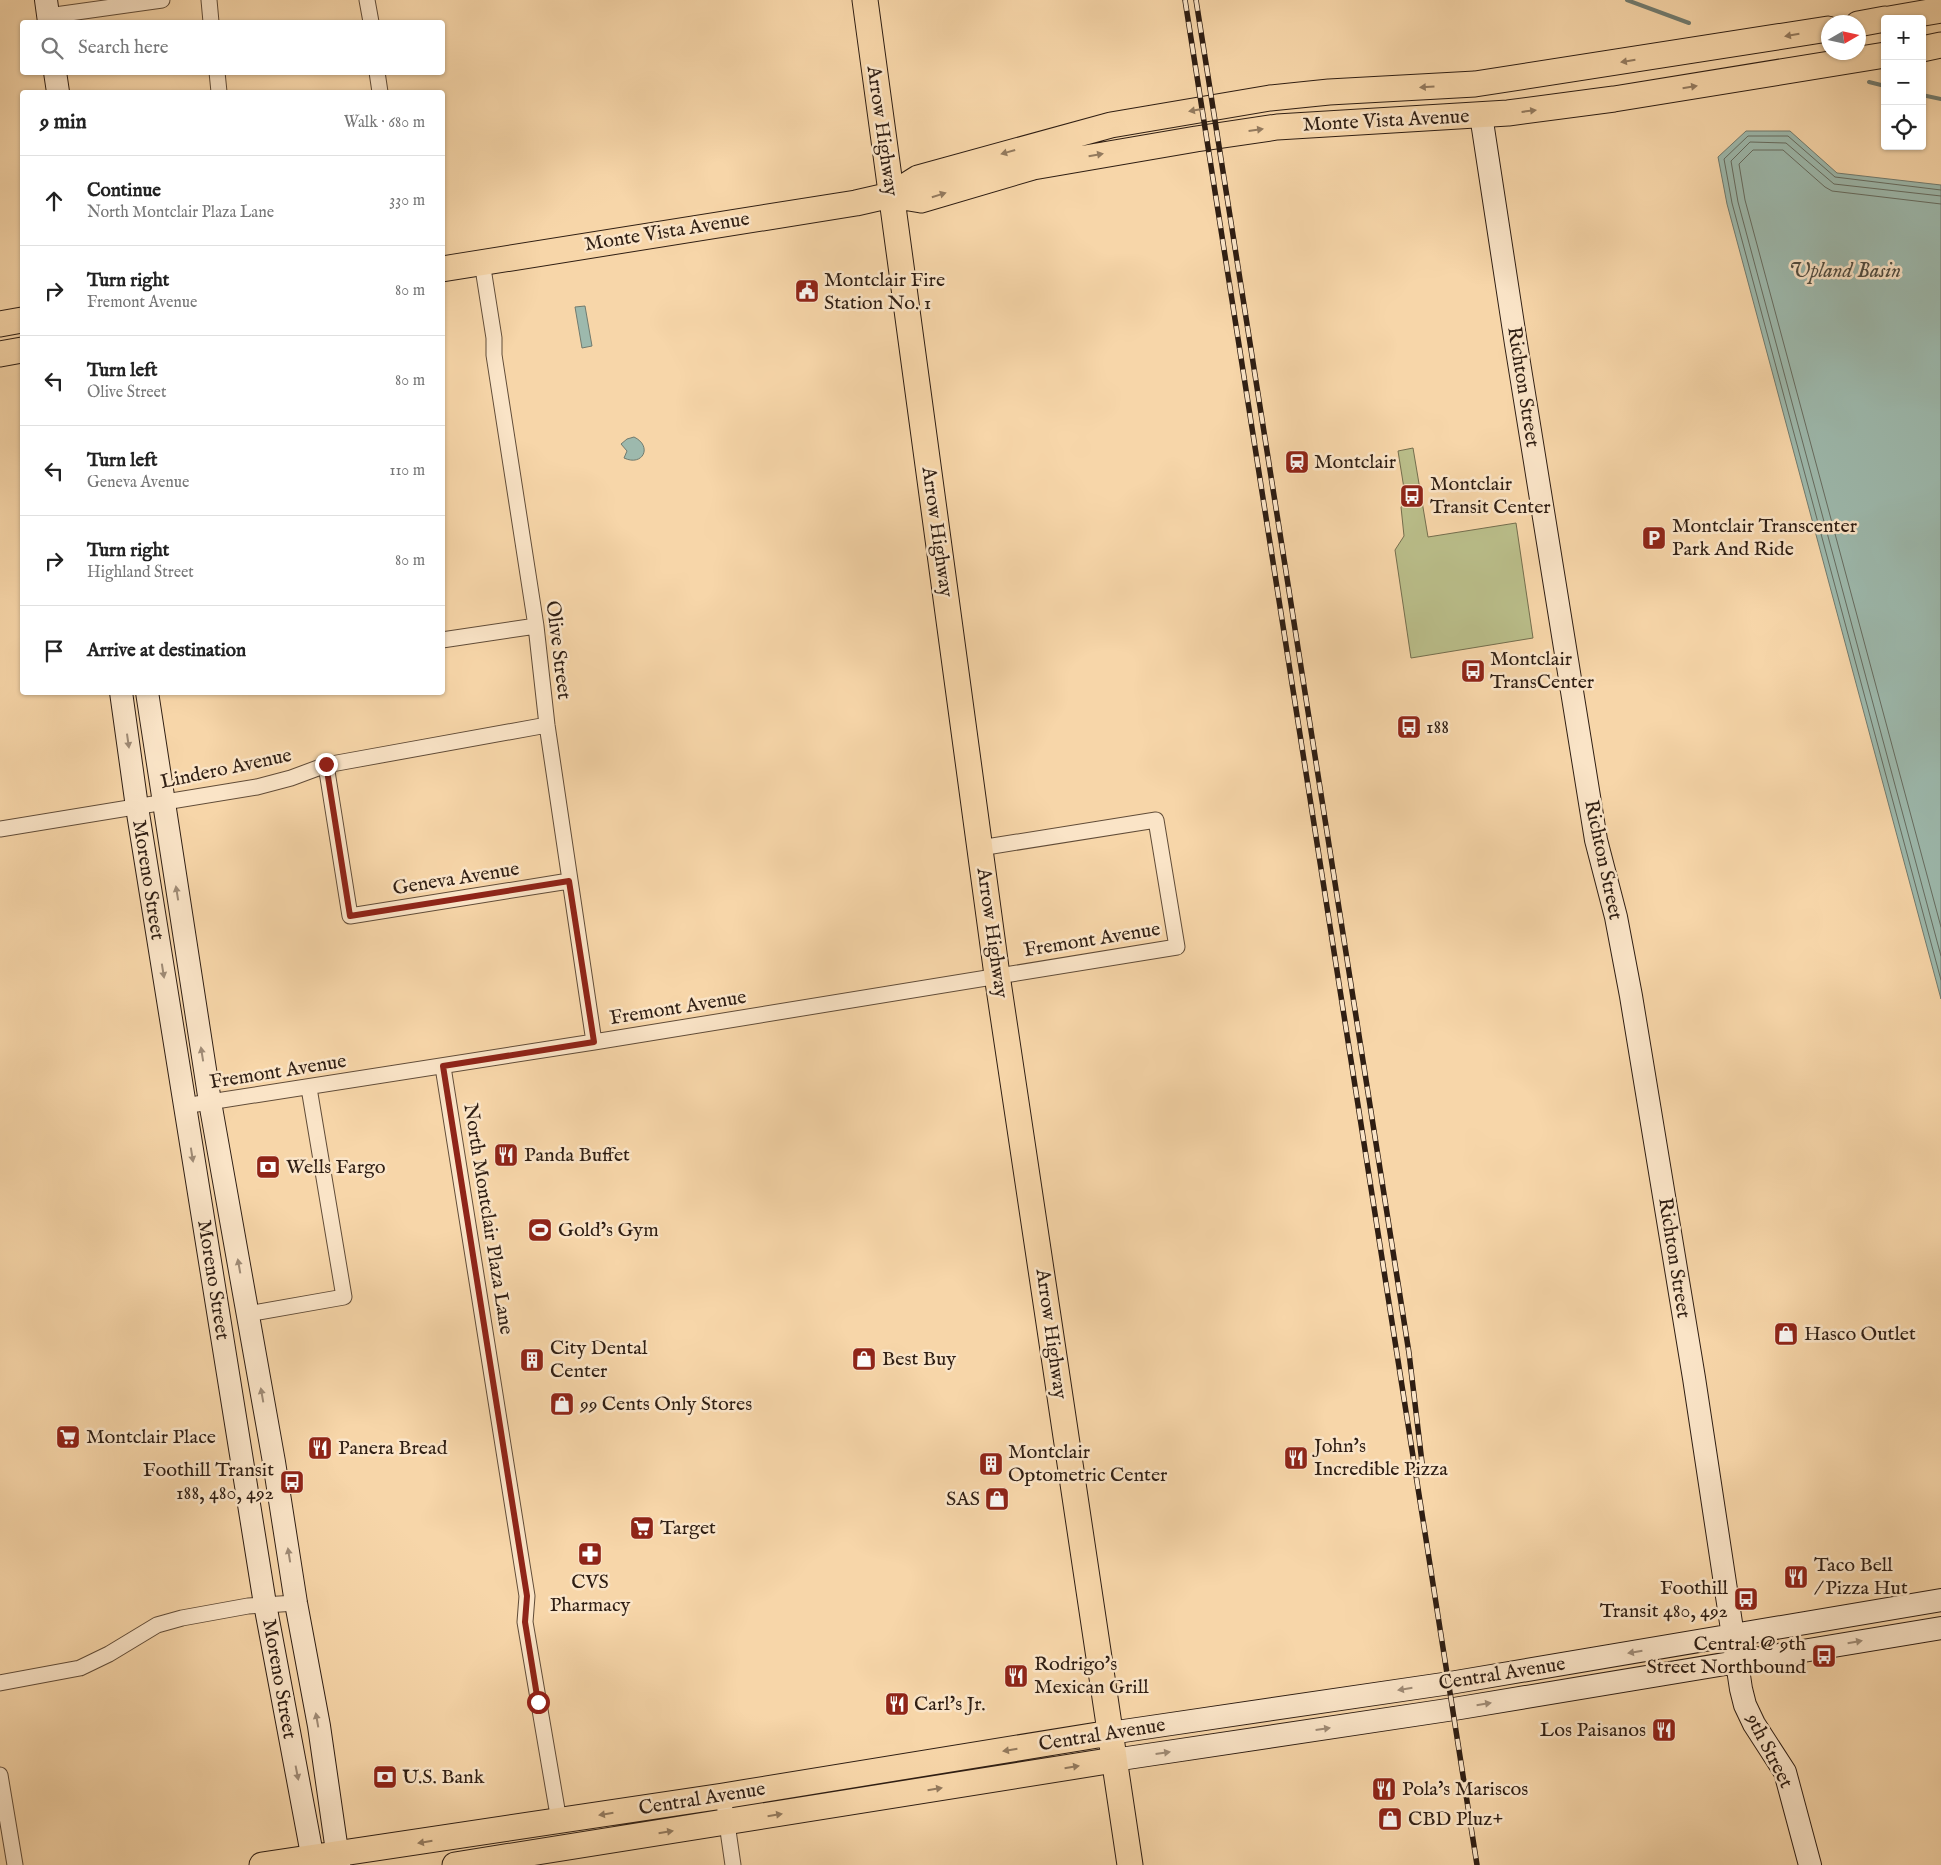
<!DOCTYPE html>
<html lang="en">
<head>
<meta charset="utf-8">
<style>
	body { margin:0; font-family:"IM FELL English",serif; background:#f2f2f2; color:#222 }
	.controls { position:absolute; right:15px; top:15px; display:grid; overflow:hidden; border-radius:5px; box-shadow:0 1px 4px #0004 }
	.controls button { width:45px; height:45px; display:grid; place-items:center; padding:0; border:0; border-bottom:1px solid #e0e0e0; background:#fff; color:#222; font:25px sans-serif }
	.compass { position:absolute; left:1821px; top:15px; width:45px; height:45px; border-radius:50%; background:#fff; box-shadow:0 1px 4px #0004; rotate:81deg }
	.stop { position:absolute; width:15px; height:15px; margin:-11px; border:4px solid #8f2418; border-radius:50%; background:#fff }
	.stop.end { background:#8f2418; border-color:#fff; box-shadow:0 1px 5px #0008 }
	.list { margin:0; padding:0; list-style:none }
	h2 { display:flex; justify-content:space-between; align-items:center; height:65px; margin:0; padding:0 20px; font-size:21px }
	h2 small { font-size:16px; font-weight:400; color:#767676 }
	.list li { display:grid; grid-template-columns:32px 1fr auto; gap:15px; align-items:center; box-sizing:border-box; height:90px; padding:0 20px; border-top:1px solid #e0e0e0 }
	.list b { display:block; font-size:19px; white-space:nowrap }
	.list p { margin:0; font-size:16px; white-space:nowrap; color:#767676 }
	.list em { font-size:16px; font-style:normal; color:#767676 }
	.icon { flex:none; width:28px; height:28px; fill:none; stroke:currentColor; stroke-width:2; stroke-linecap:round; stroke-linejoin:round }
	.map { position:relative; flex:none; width:1941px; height:1865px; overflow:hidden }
	.search { position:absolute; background:#fff; box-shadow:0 1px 4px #0004; left:20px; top:20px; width:425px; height:55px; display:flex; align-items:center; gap:12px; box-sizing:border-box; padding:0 18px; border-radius:5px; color:#767676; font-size:19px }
	.panel { position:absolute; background:#fff; box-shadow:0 1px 4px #0004; left:20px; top:90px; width:425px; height:605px; border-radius:5px }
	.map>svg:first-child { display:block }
</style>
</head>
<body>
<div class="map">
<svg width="1941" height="1865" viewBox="0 0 1941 1865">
	<rect width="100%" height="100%" fill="#f7d6a9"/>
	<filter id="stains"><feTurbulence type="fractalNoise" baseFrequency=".004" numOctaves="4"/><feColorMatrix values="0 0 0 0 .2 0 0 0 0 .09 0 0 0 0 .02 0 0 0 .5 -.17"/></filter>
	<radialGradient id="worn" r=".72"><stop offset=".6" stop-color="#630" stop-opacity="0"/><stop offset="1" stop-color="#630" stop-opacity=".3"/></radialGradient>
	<path fill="#babe8a" stroke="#746e4e" d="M 1413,448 L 1428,537 L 1516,523 L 1533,638 L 1411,658 L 1395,550 L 1404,536 L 1401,507 L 1406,501 L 1398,451 Z"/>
	<path fill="#9db9ad" stroke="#717b6f" d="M 1746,131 L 1790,131 L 1837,173 L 1941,185 L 1941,999 L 1727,204 L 1718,157 Z
		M 585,306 L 592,346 L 582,348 L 575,307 Z
		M 634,437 C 653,446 643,467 624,458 L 627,451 L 621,444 L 627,439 Z"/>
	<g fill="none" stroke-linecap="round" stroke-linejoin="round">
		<path stroke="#666c60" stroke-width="1" d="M 1941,190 L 1835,177 L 1788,136 L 1748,136 L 1724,159 L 1732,203 L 1941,980
			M 1941,196 L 1834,184 L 1786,143 L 1750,142 L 1731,161 L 1738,202 L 1941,956
			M 1941,204 L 1832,191 L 1825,187 L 1783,150 L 1753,150 L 1739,164 L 1745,200 L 1941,927"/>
		<path stroke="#717b6f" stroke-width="4" d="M 1627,0 L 1689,23
			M 1869,82 L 1885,86
			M 1922,95 L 1941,99"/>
		<defs>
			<path id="street" d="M 209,0 L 211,22
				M 367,0 L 371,22
				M 48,16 L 162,0
				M 217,72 L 219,92
				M 377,72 L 380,92
				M 482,262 L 494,338 L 494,355 L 536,626 L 547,725 L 594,1042
				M 442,640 L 536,626
				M 326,765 L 350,916 L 569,881
				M 0,829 L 257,787 L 291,778 L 326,765 L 547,725
				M 443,1067 L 527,1596 L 525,1622 L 559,1821
				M 184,1106 L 594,1042 L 1177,947 L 1156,820 L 980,848
				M 247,1314 L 344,1297 L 309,1088
				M 0,1683 L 80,1668 L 109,1654 L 157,1625 L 182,1618 L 248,1606 L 296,1603
				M 0,1775 L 15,1865
				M 723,1796 L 733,1865"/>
			<path id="secondary" d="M 46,0 L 49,22
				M 55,72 L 58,92
				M 1481,115 L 1516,344 L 1596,840 L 1616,917 L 1631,996 L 1694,1378 L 1741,1689 L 1745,1705 L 1754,1724 L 1785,1772 L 1810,1865
				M 121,692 L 137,807 L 265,1604 L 314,1865
				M 147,692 L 210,1102 L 274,1462 L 296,1603 L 319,1726 L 339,1865
				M 1110,1733 L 1450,1683 L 1941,1600
				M 1114,1760 L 1454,1709 L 1941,1628"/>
			<path id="primary" d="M 865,0 L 997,975 L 1130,1865
				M 1889,19 L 1941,10
				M 1858,24 L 1885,19
				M 1922,49 L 1941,45
				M 891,195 L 921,200 L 1033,167 L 1196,139 L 1277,127 L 1508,113 L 1614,99 L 1885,55
				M 442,269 L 856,203 L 891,195 L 918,178 L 1111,125 L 1270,98 L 1329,92 L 1475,84 L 1828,29
				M 0,324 L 22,320
				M 0,354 L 22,350
				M 262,1865 L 723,1796 L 1110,1733
				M 455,1865 L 1114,1760"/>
		</defs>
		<use href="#street" stroke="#614c38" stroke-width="17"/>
		<use href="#secondary" stroke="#2f1e13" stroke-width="24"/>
		<use href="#primary" stroke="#2f1e13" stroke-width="27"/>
		<use href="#street" stroke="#fae4c7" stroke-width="15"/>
		<use href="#secondary" stroke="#fae4c7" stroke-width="22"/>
		<use href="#primary" stroke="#f7d6a9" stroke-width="25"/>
		<defs>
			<path id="rail" d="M 1185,0 L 1477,1865
				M 1196,0 L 1409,1353 L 1423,1471"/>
		</defs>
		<use href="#rail" stroke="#2f1e13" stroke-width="5.5"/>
		<use href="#rail" stroke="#fae4c7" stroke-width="4" stroke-dasharray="11" stroke-linecap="butt"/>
	</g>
	<defs><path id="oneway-solid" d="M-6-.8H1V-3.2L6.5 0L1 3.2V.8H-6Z" transform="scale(1.25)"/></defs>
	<g fill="#937a5e">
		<use href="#oneway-solid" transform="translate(1792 35) rotate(170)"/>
		<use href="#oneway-solid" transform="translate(1628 61) rotate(171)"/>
		<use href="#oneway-solid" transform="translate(1427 87) rotate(177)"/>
		<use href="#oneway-solid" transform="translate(1690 87) rotate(-9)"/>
		<use href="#oneway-solid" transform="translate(1196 110) rotate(170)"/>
		<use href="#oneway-solid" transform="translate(1529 111) rotate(-7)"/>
		<use href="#oneway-solid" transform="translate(1256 130) rotate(-8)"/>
		<use href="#oneway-solid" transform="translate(1008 152) rotate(164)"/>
		<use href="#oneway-solid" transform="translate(1096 155) rotate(-10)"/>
		<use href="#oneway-solid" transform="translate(939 195) rotate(-17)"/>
		<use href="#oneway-solid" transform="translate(1010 1750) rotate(171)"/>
		<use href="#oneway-solid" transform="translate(1072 1767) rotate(-9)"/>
		<use href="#oneway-solid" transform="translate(935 1789) rotate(-9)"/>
		<use href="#oneway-solid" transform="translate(606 1814) rotate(171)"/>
		<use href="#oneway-solid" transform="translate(775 1815) rotate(-9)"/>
		<use href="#oneway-solid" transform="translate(666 1832) rotate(-9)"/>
		<use href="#oneway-solid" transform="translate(425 1842) rotate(171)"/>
	</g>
	<g fill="#9f8b76">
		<use href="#oneway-solid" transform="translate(128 741) rotate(82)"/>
		<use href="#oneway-solid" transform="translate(177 893) rotate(-99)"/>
		<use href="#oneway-solid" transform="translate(163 971) rotate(81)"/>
		<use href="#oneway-solid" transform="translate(202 1054) rotate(-99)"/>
		<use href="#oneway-solid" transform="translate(192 1155) rotate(81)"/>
		<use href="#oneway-solid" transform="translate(239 1266) rotate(-100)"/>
		<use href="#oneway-solid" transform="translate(262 1395) rotate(-100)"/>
		<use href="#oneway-solid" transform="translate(289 1555) rotate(-99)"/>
		<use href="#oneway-solid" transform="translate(1855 1642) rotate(-10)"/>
		<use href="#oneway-solid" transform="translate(1635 1652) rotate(171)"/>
		<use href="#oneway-solid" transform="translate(1405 1689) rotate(171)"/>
		<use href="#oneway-solid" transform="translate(1484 1704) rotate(-9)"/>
		<use href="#oneway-solid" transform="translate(317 1720) rotate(-100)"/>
		<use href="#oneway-solid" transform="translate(1323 1729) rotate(-8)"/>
		<use href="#oneway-solid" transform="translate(1163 1753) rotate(-8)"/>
		<use href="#oneway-solid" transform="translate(297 1773) rotate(79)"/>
	</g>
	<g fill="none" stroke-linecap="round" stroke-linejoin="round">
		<path stroke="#8f2418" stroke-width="6" d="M 326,764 L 350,916 L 569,881 L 594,1042 L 443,1066 L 527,1596 L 525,1622 L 538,1702"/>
	</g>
	<defs>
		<symbol id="civic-square" viewBox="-11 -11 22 22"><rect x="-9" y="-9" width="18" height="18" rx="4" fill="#8f2418" stroke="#fae4c7"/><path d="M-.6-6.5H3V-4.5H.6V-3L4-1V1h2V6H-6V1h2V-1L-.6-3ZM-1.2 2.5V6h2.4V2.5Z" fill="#fff"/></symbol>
		<symbol id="station-square" viewBox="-11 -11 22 22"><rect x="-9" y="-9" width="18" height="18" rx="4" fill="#8f2418" stroke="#fae4c7"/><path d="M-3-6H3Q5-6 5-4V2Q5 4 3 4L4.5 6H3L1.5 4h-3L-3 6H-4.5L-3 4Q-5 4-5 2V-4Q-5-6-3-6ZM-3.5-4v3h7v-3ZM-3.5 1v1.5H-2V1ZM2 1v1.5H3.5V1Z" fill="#fff"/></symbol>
		<symbol id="bus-square" viewBox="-11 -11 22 22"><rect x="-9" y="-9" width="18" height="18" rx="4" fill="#8f2418" stroke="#fae4c7"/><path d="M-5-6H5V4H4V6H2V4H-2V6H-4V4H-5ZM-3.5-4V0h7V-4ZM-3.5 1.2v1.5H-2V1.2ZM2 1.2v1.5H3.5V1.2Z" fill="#fff"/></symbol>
		<symbol id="parking-square" viewBox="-11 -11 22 22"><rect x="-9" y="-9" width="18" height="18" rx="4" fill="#8f2418" stroke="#fae4c7"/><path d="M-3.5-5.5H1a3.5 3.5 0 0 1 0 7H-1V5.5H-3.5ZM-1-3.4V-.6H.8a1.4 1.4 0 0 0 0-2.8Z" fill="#fff"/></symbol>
		<symbol id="restaurant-square" viewBox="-11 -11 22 22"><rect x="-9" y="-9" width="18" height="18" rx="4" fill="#8f2418" stroke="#fae4c7"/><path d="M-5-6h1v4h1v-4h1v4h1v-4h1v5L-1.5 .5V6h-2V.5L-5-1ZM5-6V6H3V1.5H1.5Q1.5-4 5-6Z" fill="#fff"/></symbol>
		<symbol id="bank-square" viewBox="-11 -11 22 22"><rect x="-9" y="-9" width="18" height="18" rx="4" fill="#8f2418" stroke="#fae4c7"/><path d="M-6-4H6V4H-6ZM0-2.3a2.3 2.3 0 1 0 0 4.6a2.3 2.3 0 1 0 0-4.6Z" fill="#fff"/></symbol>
		<symbol id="stadium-square" viewBox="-11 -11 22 22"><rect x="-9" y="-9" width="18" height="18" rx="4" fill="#8f2418" stroke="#fae4c7"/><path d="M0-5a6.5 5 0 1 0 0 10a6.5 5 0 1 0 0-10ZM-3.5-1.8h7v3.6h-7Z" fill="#fff"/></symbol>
		<symbol id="shop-square" viewBox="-11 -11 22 22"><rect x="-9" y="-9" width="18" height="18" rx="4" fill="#8f2418" stroke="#fae4c7"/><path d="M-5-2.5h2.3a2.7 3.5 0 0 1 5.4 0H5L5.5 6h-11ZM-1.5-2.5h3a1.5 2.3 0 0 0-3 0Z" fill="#fff"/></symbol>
		<symbol id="building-square" viewBox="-11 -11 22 22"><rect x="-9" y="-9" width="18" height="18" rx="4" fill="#8f2418" stroke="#fae4c7"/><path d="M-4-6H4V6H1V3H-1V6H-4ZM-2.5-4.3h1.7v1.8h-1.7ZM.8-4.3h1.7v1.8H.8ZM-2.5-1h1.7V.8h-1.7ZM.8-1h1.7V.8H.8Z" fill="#fff"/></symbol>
		<symbol id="supermarket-square" viewBox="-11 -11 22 22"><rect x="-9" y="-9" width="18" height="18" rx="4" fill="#8f2418" stroke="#fae4c7"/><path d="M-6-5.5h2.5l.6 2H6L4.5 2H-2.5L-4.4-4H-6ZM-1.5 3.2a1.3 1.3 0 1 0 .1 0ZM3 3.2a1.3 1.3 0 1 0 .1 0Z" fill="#fff"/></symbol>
		<symbol id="pharmacy-square" viewBox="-11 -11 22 22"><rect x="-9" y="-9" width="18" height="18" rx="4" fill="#8f2418" stroke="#fae4c7"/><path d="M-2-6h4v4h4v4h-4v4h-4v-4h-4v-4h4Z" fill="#fff"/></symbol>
	</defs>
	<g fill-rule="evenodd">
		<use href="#civic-square" x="793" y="277" width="28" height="28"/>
		<use href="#station-square" x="1283" y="448" width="28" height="28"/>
		<use href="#bus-square" x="1398" y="482" width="28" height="28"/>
		<use href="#parking-square" x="1640" y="524" width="28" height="28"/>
		<use href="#bus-square" x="1459" y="657" width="28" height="28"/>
		<use href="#bus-square" x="1395" y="713" width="28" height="28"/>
		<use href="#restaurant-square" x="492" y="1141" width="28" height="28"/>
		<use href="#bank-square" x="254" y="1153" width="28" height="28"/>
		<use href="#stadium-square" x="526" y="1216" width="28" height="28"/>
		<use href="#shop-square" x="1772" y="1320" width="28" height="28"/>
		<use href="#shop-square" x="850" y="1345" width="28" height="28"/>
		<use href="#building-square" x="518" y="1346" width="28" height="28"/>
		<use href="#shop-square" x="548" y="1390" width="28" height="28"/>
		<use href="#supermarket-square" x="54" y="1423" width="28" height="28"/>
		<use href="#restaurant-square" x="306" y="1434" width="28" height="28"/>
		<use href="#restaurant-square" x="1282" y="1444" width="28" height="28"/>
		<use href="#building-square" x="977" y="1450" width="28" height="28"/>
		<use href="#bus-square" x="278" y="1468" width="28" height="28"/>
		<use href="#shop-square" x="983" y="1485" width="28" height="28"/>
		<use href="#supermarket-square" x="628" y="1514" width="28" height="28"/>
		<use href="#pharmacy-square" x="576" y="1540" width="28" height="28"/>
		<use href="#restaurant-square" x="1782" y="1563" width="28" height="28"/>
		<use href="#bus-square" x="1732" y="1585" width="28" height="28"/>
		<use href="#bus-square" x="1810" y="1642" width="28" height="28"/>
		<use href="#restaurant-square" x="1002" y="1662" width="28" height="28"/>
		<use href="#restaurant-square" x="883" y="1690" width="28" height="28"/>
		<use href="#restaurant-square" x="1650" y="1716" width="28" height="28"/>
		<use href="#bank-square" x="371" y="1763" width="28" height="28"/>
		<use href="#restaurant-square" x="1370" y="1775" width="28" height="28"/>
		<use href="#shop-square" x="1376" y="1805" width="28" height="28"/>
	</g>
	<g text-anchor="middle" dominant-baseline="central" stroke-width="5" stroke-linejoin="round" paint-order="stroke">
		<g font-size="20" fill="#2f1e13" stroke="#fae4c7">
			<text transform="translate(1386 121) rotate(-3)">Monte Vista Avenue</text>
			<text transform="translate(882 131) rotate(82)">Arrow Highway</text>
			<text transform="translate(667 232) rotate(-9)">Monte Vista Avenue</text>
			<text transform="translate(1523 387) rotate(81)">Richton Street</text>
			<text transform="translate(937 532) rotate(82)">Arrow Highway</text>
			<text transform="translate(558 650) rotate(83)">Olive Street</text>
			<text transform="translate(226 769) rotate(-12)">Lindero Avenue</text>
			<text transform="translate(1603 860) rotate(78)">Richton Street</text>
			<text transform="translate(456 879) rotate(-9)">Geneva Avenue</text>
			<text transform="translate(148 880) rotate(81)">Moreno Street</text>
			<text transform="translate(992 933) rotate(82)">Arrow Highway</text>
			<text transform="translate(1092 940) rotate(-9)">Fremont Avenue</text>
			<text transform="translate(678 1008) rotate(-9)">Fremont Avenue</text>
			<text transform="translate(278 1072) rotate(-9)">Fremont Avenue</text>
			<text transform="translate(488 1219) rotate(81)">North Montclair Plaza Lane</text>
			<text transform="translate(1674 1258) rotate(81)">Richton Street</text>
			<text transform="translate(213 1280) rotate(81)">Moreno Street</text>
			<text transform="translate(1051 1334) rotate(82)">Arrow Highway</text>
			<text transform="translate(1502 1674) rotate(-9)">Central Avenue</text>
			<text transform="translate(279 1679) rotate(80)">Moreno Street</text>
			<text transform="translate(1102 1735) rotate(-9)">Central Avenue</text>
			<text transform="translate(1769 1751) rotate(63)">9th Street</text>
			<text transform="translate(702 1799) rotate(-9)">Central Avenue</text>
		</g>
		<g font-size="20" fill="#2f1e13" stroke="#fae4c7" text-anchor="start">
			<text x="824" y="280">Montclair Fire<tspan x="824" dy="23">Station No. 1</tspan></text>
			<text x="1314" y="462">Montclair</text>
			<text x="1430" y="484">Montclair<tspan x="1430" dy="23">Transit Center</tspan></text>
			<text x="1672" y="526">Montclair Transcenter<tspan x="1672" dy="23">Park And Ride</tspan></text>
			<text x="1490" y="659">Montclair<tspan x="1490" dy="23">TransCenter</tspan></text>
			<text x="1426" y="727">188</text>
			<text x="524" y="1155">Panda Buffet</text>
			<text x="286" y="1167">Wells Fargo</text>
			<text x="558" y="1230">Gold's Gym</text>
			<text x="1804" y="1334">Hasco Outlet</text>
			<text x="550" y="1348">City Dental<tspan x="550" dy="23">Center</tspan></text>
			<text x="882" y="1359">Best Buy</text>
			<text x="580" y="1404">99 Cents Only Stores</text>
			<text x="86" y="1437">Montclair Place</text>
			<text x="1314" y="1446">John's<tspan x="1314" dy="23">Incredible Pizza</tspan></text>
			<text x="338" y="1448">Panera Bread</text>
			<text x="1008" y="1452">Montclair<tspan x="1008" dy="23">Optometric Center</tspan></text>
			<text x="274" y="1470" text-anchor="end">Foothill Transit<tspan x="274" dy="23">188, 480, 492</tspan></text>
			<text x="980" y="1499" text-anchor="end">SAS</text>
			<text x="660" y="1528">Target</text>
			<text x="1814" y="1565">Taco Bell<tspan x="1814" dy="23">/ Pizza Hut</tspan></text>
			<text x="590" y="1582" text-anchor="middle">CVS<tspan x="590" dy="23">Pharmacy</tspan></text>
			<text x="1728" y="1588" text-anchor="end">Foothill<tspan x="1728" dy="23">Transit 480, 492</tspan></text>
			<text x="1806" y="1644" text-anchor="end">Central @ 9th<tspan x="1806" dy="23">Street Northbound</tspan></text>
			<text x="1034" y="1664">Rodrigo's<tspan x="1034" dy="23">Mexican Grill</tspan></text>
			<text x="914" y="1704">Carl's Jr.</text>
			<text x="1646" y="1730" text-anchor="end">Los Paisanos</text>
			<text x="402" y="1777">U.S. Bank</text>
			<text x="1402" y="1789">Pola's Mariscos</text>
			<text x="1408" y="1819">CBD Pluz+</text>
		</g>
		<g font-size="21" font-style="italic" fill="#504c41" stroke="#fae4c7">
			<text x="1845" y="271">Upland Basin</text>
		</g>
	</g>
	<rect width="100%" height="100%" filter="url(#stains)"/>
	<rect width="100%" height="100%" fill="url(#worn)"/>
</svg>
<div class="controls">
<button>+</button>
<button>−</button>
<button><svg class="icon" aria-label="locate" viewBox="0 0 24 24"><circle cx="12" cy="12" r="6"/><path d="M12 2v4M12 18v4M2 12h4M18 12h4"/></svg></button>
</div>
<svg class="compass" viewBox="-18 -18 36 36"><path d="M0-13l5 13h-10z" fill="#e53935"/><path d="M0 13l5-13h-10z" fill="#767676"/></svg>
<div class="stop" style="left:538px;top:1702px"></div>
<div class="stop end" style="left:326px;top:764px"></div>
<div class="search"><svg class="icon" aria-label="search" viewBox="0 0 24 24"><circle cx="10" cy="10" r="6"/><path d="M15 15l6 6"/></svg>Search here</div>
<section class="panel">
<h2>9 min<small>Walk · 680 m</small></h2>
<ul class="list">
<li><svg class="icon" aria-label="ahead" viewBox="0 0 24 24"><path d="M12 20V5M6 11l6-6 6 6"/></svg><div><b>Continue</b><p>North Montclair Plaza Lane</p></div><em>330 m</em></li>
<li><svg class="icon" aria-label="right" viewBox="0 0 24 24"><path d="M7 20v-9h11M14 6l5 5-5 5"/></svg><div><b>Turn right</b><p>Fremont Avenue</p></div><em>80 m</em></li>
<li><svg class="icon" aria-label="left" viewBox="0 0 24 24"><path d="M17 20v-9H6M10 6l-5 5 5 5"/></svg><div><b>Turn left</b><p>Olive Street</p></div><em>80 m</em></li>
<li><svg class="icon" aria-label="left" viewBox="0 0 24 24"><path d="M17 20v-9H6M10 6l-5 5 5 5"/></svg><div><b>Turn left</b><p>Geneva Avenue</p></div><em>110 m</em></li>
<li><svg class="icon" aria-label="right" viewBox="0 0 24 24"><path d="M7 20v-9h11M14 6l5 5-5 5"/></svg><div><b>Turn right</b><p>Highland Street</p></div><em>80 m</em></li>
<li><svg class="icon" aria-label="arrive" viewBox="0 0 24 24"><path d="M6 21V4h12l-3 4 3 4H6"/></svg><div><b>Arrive at destination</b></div></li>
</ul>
</section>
</div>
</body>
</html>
